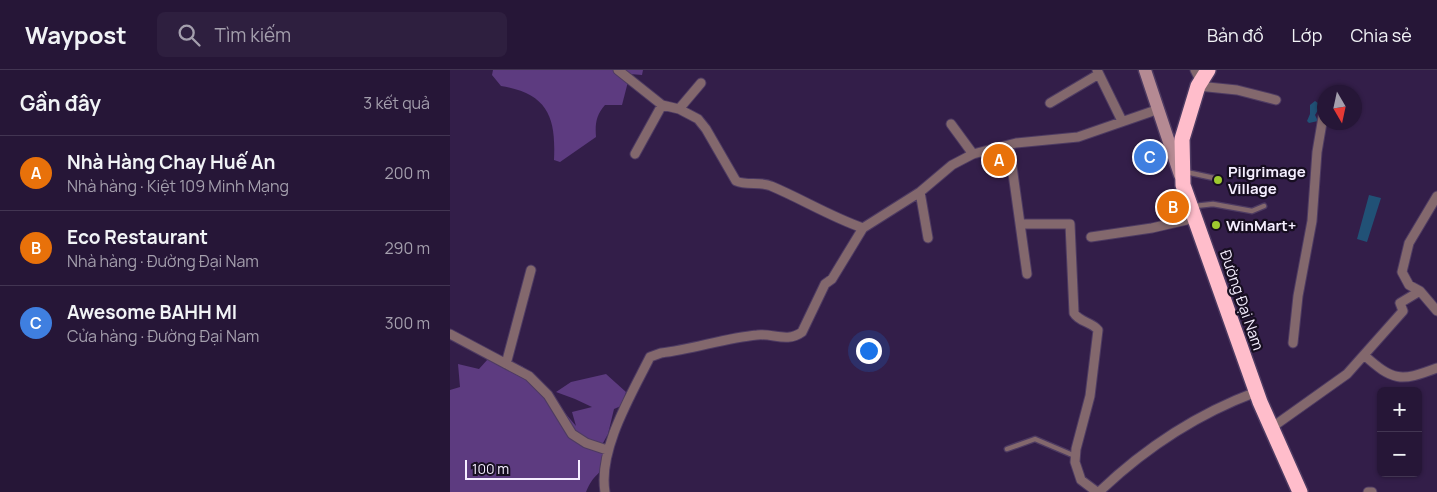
<!DOCTYPE html>
<html lang="vi">
<head>
<meta charset="utf-8">
<style>
	body { margin:0; font-family:Manrope,sans-serif; background:#2e1f3f; color:#f1f3f6 }
	.controls { position:absolute; right:15px; bottom:15px; display:grid; overflow:hidden; border-radius:8px; box-shadow:0 1px 4px #0004 }
	.controls button { width:45px; height:45px; display:grid; place-items:center; padding:0; border:0; border-bottom:1px solid #423552; background:#261637; color:#f1f3f6; font:25px sans-serif }
	.compass { position:absolute; left:867px; top:15px; width:45px; height:45px; border-radius:50%; background:#261637; box-shadow:0 1px 4px #0004; rotate:171deg }
	.scale { position:absolute; left:15px; bottom:12px; width:115px; box-sizing:border-box; padding-left:5px; border:2px solid #f5eeff; border-top:0; font-size:14px; line-height:18px; white-space:nowrap; color:#f5eeff; -webkit-text-stroke:4px #170e21; paint-order:stroke }
	.you { position:absolute; left:418px; top:280px; width:18px; height:18px; margin:-12px; border:4px solid #fff; border-radius:50%; background:#1a73e8; box-shadow:0 0 0 8px #1a73e833 }
	.badge { display:grid; place-items:center; width:32px; height:32px; border-radius:50%; background:#9eca2f; color:#fff; font-size:16px; font-weight:700 }
	.pin { position:absolute; translate:-50% -50%; border:2px solid #fff; box-shadow:0 1px 5px #0006 }
	.list { margin:0; padding:0; list-style:none }
	h2 { display:flex; justify-content:space-between; align-items:center; height:65px; margin:0; padding:0 20px; font-size:21px }
	h2 small { font-size:16px; font-weight:400; color:#a49fad }
	.list li { display:grid; grid-template-columns:32px 1fr auto; gap:15px; align-items:center; box-sizing:border-box; height:75px; padding:0 20px; border-top:1px solid #423552 }
	.list b { display:block; font-size:19px; white-space:nowrap }
	.list p { margin:0; font-size:16px; white-space:nowrap; color:#a49fad }
	.list em { font-size:16px; font-style:normal; color:#a49fad }
	.icon { flex:none; width:28px; height:28px; fill:none; stroke:currentColor; stroke-width:2; stroke-linecap:round; stroke-linejoin:round }
	.map { position:relative; flex:none; width:987px; height:422px; overflow:hidden }
	header { display:flex; align-items:center; gap:30px; box-sizing:border-box; height:70px; padding:0 25px; background:#261637; border-bottom:1px solid #423552 }
	header strong { font-size:24px }
	nav { display:flex; gap:28px; margin-inline-start:auto; font-size:18px }
	.search { width:350px; height:45px; background:#2e1f3f; display:flex; align-items:center; gap:12px; box-sizing:border-box; padding:0 18px; border-radius:8px; color:#a49fad; font-size:19px }
	main { display:flex }
	aside { flex:1; background:#261637 }
	.map>svg:first-child { display:block }
</style>
</head>
<body>
<header>
<strong>Waypost</strong>
<div class="search"><svg class="icon" aria-label="search" viewBox="0 0 24 24"><circle cx="10" cy="10" r="6"/><path d="M15 15l6 6"/></svg>Tìm kiếm</div>
<nav><a>Bản đồ</a><a>Lớp</a><a>Chia sẻ</a></nav>
</header>
<main>
<aside>
<h2>Gần đây<small>3 kết quả</small></h2>
<ul class="list">
<li><span class="badge" style="background:#e8710a">A</span><div><b>Nhà Hàng Chay Huế An</b><p>Nhà hàng · Kiệt 109 Minh Mạng</p></div><em>200 m</em></li>
<li><span class="badge" style="background:#e8710a">B</span><div><b>Eco Restaurant</b><p>Nhà hàng · Đường Đại Nam</p></div><em>290 m</em></li>
<li><span class="badge" style="background:#3f7fe0">C</span><div><b>Awesome BAHH MI</b><p>Cửa hàng · Đường Đại Nam</p></div><em>300 m</em></li>
</ul>
</aside>
<div class="map">
<svg width="987" height="422" viewBox="0 0 987 422">
	<rect width="100%" height="100%" fill="#331e49"/>
	<path fill="#5d3b80" d="M 43,0 L 193,0 L 192,5 L 180,4 L 172,35 L 155,35 C 146,45 145,54 146,67 L 110,92 L 104,90 C 106,47 98,24 51,16 L 42,5 Z
		M 38,289 L 72,296 L 93,317 L 126,356 L 122,342 L 142,337 L 125,329 L 106,322 L 121,312 L 156,304 L 176,322 L 171,336 L 164,339 L 158,364 L 153,373 C 160,407 146,396 136,422 L 0,422 L 0,320 L 10,317 L 8,294 L 29,299 Z"/>
	<path fill="#215176" d="M 865,31 L 871,35 L 865,45 L 868,51 L 859,53 L 857,51 L 860,44 L 860,35 Z
		M 919,125 L 931,128 L 917,172 L 907,169 Z"/>
	<g fill="none" stroke-linecap="round" stroke-linejoin="round">
		<defs>
			<path id="lane" d="M 736,102 L 764,108
				M 745,136 L 763,134 L 802,141 L 814,136
				M 557,379 L 585,369 L 625,386"/>
			<path id="street" d="M 168,0 L 212,35 L 229,39 L 248,49 L 256,59 L 286,111 C 297,116 310,111 321,116 C 352,129 381,147 413,158
				M 647,0 L 672,51
				M 745,0 L 751,12
				M 748,16 L 787,20 L 826,30
				M 600,33 L 649,4
				M 229,39 L 251,13
				M 501,54 L 523,84
				M 559,75 L 577,204
				M 185,84 L 212,35
				M 470,122 L 478,168
				M 987,126 L 959,173 L 952,202 L 959,215 L 970,221 L 987,241
				M 572,154 L 620,154 L 624,243 C 629,252 642,252 648,260 L 640,326 L 626,379 L 625,392 L 631,410 L 647,422
				M 641,167 L 702,158 L 745,148
				M 0,264 L 79,306 L 98,325 L 122,364 L 136,373 L 157,380
				M 843,273 L 848,226 L 862,151 L 867,82 L 874,41
				M 914,285 C 943,311 950,312 987,298
				M 56,294 L 81,200
				M 821,358 L 897,304 L 953,241 L 950,233 L 970,221
				M 155,422 C 148,380 181,325 200,287 L 211,283 C 244,279 275,268 307,265 C 323,263 337,273 352,262 L 375,214 L 382,209 L 413,158 L 470,122 L 502,95 L 523,84 L 566,73 L 628,67 L 709,39
				M 649,422 C 695,378 747,344 806,322
				M 918,422 L 922,422"/>
			<path id="secondary" d="M 695,0 L 730,105"/>
			<path id="highway" d="M 758,0 L 748,16 L 732,69 L 733,115 L 810,332 L 850,422"/>
		</defs>
		<use href="#lane" stroke="#4e3b62" stroke-width="7"/>
		<use href="#street" stroke="#4e3b62" stroke-width="11"/>
		<use href="#secondary" stroke="#4e3b62" stroke-width="15"/>
		<use href="#highway" stroke="#4e3b62" stroke-width="18"/>
		<use href="#lane" stroke="#83686d" stroke-width="4.5"/>
		<use href="#street" stroke="#83686d" stroke-width="9"/>
		<use href="#secondary" stroke="#b58a93" stroke-width="12"/>
		<use href="#highway" stroke="#ffbdcb" stroke-width="15"/>
	</g>
	<g fill="#9eca2f" stroke="#170e21" stroke-width="2">
		<circle cx="768" cy="110" r="5"/>
		<circle cx="766" cy="155" r="5"/>
	</g>
	<g text-anchor="middle" dominant-baseline="central" stroke-width="4.5" stroke-linejoin="round" paint-order="stroke">
		<g font-size="15" font-weight="bold" fill="#f5eeff" stroke="#170e21" text-anchor="start">
			<text x="778" y="101">Pilgrimage<tspan x="778" dy="17">Village</tspan></text>
			<text x="776" y="155">WinMart+</text>
		</g>
		<g font-size="15" fill="#f5eeff" stroke="#170e21">
			<text transform="translate(792 230) rotate(71)">Đường Đại Nam</text>
		</g>
	</g>
</svg>
<div class="controls">
<button>+</button>
<button>−</button>
</div>
<svg class="compass" viewBox="-18 -18 36 36"><path d="M0-13l5 13h-10z" fill="#e53935"/><path d="M0 13l5-13h-10z" fill="#a49fad"/></svg>
<div class="scale">100 m</div>
<div class="you"></div>
<div class="pin badge" style="left:549px;top:90px;background:#e8710a">A</div>
<div class="pin badge" style="left:723px;top:137px;background:#e8710a">B</div>
<div class="pin badge" style="left:700px;top:87px;background:#3f7fe0">C</div>
</div>
</main>
</body>
</html>
